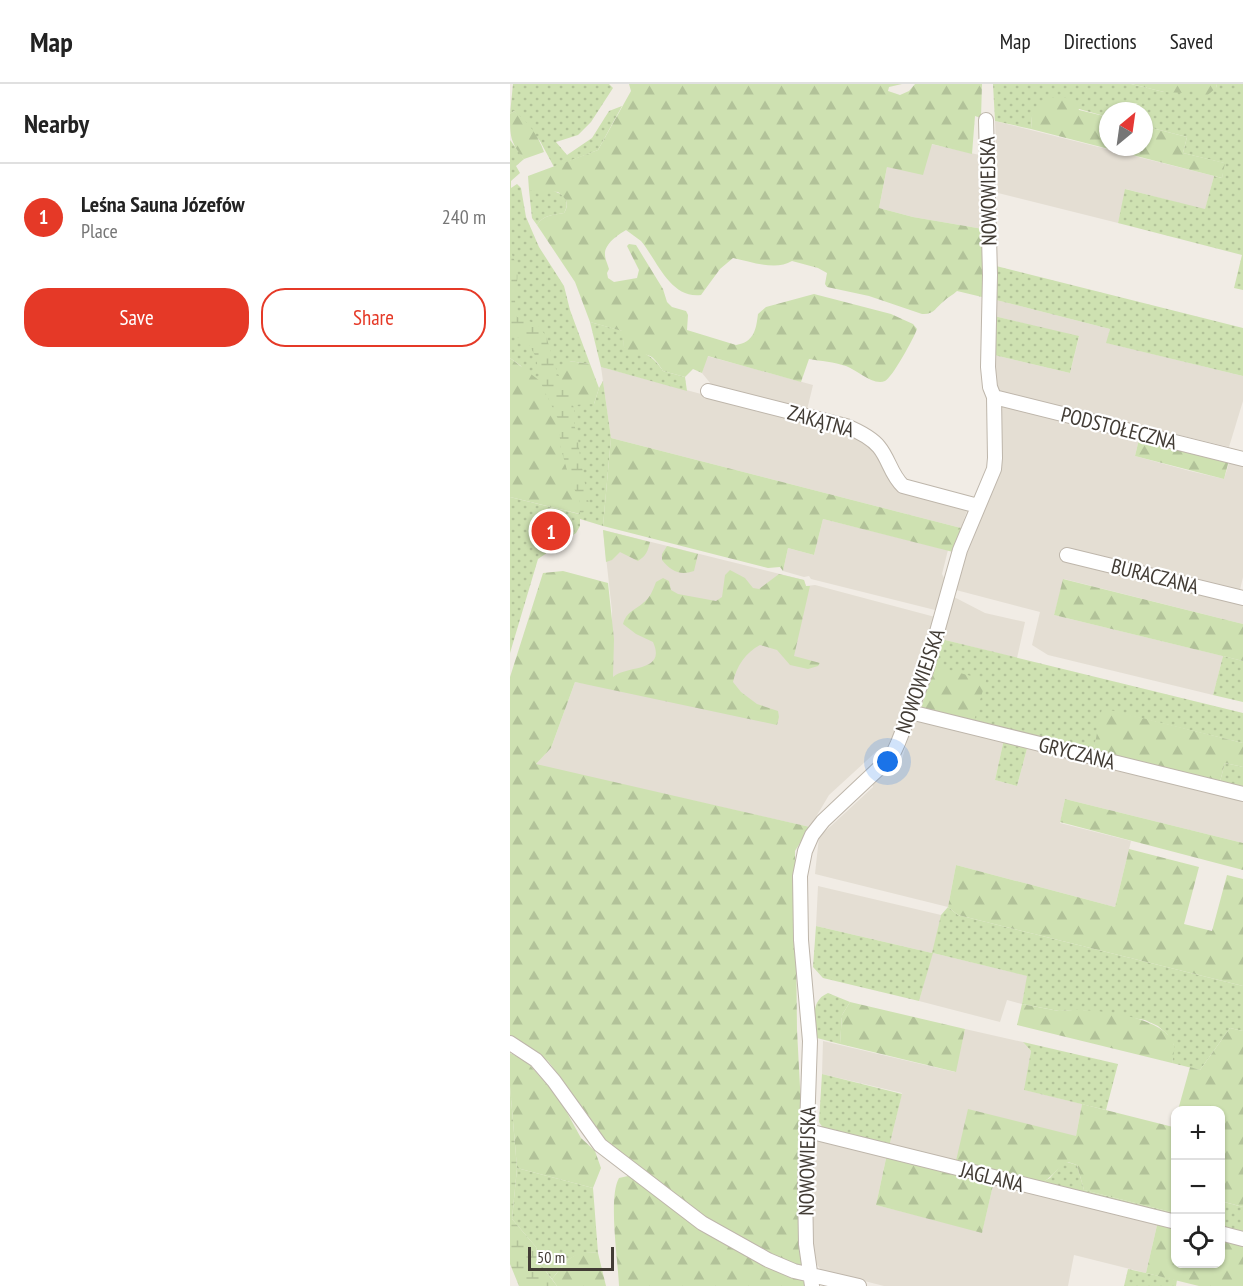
<!DOCTYPE html>
<html lang="en">
<head>
<meta charset="utf-8">
<style>
	body { margin:0; font-family:"PT Sans Narrow",sans-serif; background:#f6f6f6; color:#222 }
	.controls { position:absolute; right:18px; bottom:18px; display:grid; overflow:hidden; border-radius:12px; box-shadow:0 2px 4px #0004 }
	.controls button { width:54px; height:54px; display:grid; place-items:center; padding:0; border:0; border-bottom:2px solid #e0e0e0; background:#fff; color:#222; font:30px sans-serif }
	.compass { position:absolute; left:589px; top:18px; width:54px; height:54px; border-radius:50%; background:#fff; box-shadow:0 2px 4px #0004; rotate:29deg }
	.scale { position:absolute; left:18px; bottom:15px; width:86px; box-sizing:border-box; padding-left:6px; border:3px solid #423c35; border-top:0; font-size:16px; line-height:21px; white-space:nowrap; color:#423c35; -webkit-text-stroke:4px #fff; paint-order:stroke }
	.you { position:absolute; left:378px; top:678px; width:21px; height:21px; margin:-15px; border:4px solid #fff; border-radius:50%; background:#1a73e8; box-shadow:0 0 0 9px #1a73e833 }
	.badge { display:grid; place-items:center; width:39px; height:39px; border-radius:50%; background:#e53927; color:#fff; font-size:20px; font-weight:700 }
	.pin { position:absolute; translate:-50% -50%; border:3px solid #fff; box-shadow:0 2px 6px #0006 }
	.list { margin:0; padding:0; list-style:none }
	h2 { display:flex; justify-content:space-between; align-items:center; height:78px; margin:0; padding:0 24px; font-size:26px }
	h2 small { font-size:20px; font-weight:400; color:#767676 }
	.list li { display:grid; grid-template-columns:39px 1fr auto; gap:18px; align-items:center; box-sizing:border-box; height:108px; padding:0 24px; border-top:2px solid #e0e0e0 }
	.list b { display:block; font-size:22px; white-space:nowrap }
	.list p { margin:0; font-size:20px; white-space:nowrap; color:#767676 }
	.list em { font-size:20px; font-style:normal; color:#767676 }
	.actions { display:flex; gap:12px; padding:18px 24px }
	.actions a { flex:1; padding:14px 0; border:2px solid #e53927; border-radius:24px; text-align:center; font-size:21px; color:#e53927 }
	.actions .main { background:#e53927; color:#fff }
	.icon { flex:none; width:33px; height:33px; fill:none; stroke:currentColor; stroke-width:2; stroke-linecap:round; stroke-linejoin:round }
	.map { position:relative; flex:none; width:733px; height:1202px; overflow:hidden }
	header { display:flex; align-items:center; gap:36px; box-sizing:border-box; height:84px; padding:0 30px; background:#fff; border-bottom:2px solid #e0e0e0 }
	header strong { font-size:28px }
	nav { display:flex; gap:33px; margin-inline-start:auto; font-size:21px }
	main { display:flex }
	aside { flex:1; background:#fff }
	.map>svg:first-child { display:block }
</style>
</head>
<body>
<header>
<strong>Map</strong>
<nav><a>Map</a><a>Directions</a><a>Saved</a></nav>
</header>
<main>
<aside>
<h2>Nearby<small></small></h2>
<ul class="list">
<li><span class="badge">1</span><div><b>Leśna Sauna Józefów</b><p>Place</p></div><em>240 m</em></li>
</ul>
<div class="actions"><a class="main">Save</a><a>Share</a></div>
</aside>
<div class="map">
<svg width="733" height="1202" viewBox="0 0 733 1202">
	<defs>
		<pattern id="grass-dots" width="8" height="8" patternUnits="userSpaceOnUse" patternTransform="scale(1.5)"><rect width="8" height="8" fill="#cee1b1"/><path d="M2 2h.1M6 6h.1" fill="none" stroke="#b2c299" stroke-width="1.8" stroke-linecap="round"/></pattern>
		<pattern id="forest-firs" width="22" height="20" patternUnits="userSpaceOnUse" patternTransform="scale(1.5)"><rect width="22" height="20" fill="#cee1b1"/><path d="M5 1l3.5 6h-7zM16 11l3.5 6h-7z" fill="#b2c299"/></pattern>
		<pattern id="wetland-marsh" width="20" height="14" patternUnits="userSpaceOnUse" patternTransform="scale(1.5)"><rect width="20" height="14" fill="#cee1b1"/><path d="M1 5h8M5 5V1M11 12h8M15 12V8" fill="none" stroke="#b2c299"/></pattern>
	</defs>
	<rect width="100%" height="100%" fill="#f1ece5"/>
	<path fill="#e4ded3" d="M 485,37 L 704,92 L 695,126 L 616,105 L 608,139 L 488,109 Z
		M 421,60 L 474,72 L 473,145 L 403,133 L 369,124 L 377,83 Z
		M 486,216 L 600,245 L 597,259 L 733,292 L 733,317 L 719,363 L 550,322 L 496,312 L 487,306 L 484,271 L 560,289 L 569,253 L 484,232 Z
		M 197,272 L 303,301 L 297,326 L 201,300 L 192,289 Z
		M 91,283 L 243,324 L 247,328 L 257,328 L 354,353 L 369,368 L 385,404 L 458,424 L 451,444 L 101,354 Z
		M 496,321 L 629,355 L 625,372 L 680,387 L 714,395 L 719,379 L 733,382 L 733,493 L 729,510 L 733,518 L 733,540 L 554,495 L 544,531 L 713,572 L 703,611 L 538,571 L 522,561 L 530,528 L 446,506 L 461,446 L 474,425 L 492,384 L 491,328 L 492,323 Z
		M 313,435 L 438,466 L 432,490 L 434,494 L 428,521 L 425,526 L 301,495 L 299,492 L 294,493 L 273,487 L 278,464 L 304,471 Z
		M 93,446 L 294,496 L 296,502 L 305,501 L 425,533 L 420,556 L 379,669 L 367,667 L 319,711 L 300,743 L 25,681 L 41,664 L 65,598 L 102,604 L 102,527 Z
		M 444,513 L 475,529 L 515,538 L 507,574 L 431,555 Z
		M 404,636 L 494,655 L 485,696 L 507,702 L 518,661 L 733,715 L 733,759 L 555,715 L 550,739 L 621,757 L 605,823 L 446,781 L 438,823 L 305,790 L 309,753 L 363,703 L 362,699 L 392,675 Z
		M 308,802 L 431,831 L 423,869 L 518,892 L 512,920 L 497,916 L 490,938 L 409,917 L 422,869 L 306,842 Z
		M 455,945 L 513,958 L 521,967 L 515,1006 L 572,1020 L 566,1052 L 445,1081 L 379,1063 L 392,1009 L 312,990 L 313,957 L 445,988 Z
		M 300,1052 L 377,1070 L 366,1121 L 472,1148 L 484,1097 L 648,1137 L 636,1189 L 564,1171 L 558,1202 L 374,1202 L 311,1186 L 303,1175 Z"/>
	<path fill="url(#grass-dots)" d="M 3,0 L 99,0 L 103,4 L 81,38 L 68,51 L 46,58 L 57,71 L 82,54 L 99,27 L 112,22 L 88,66 L 44,83 L 30,57 L 4,27 L 0,30 Z
		M 483,0 L 621,0 L 654,8 L 680,3 L 706,4 L 707,0 L 733,0 L 733,206 L 724,204 L 732,171 L 608,139 L 615,105 L 695,125 L 704,92 L 712,94 L 714,79 L 673,69 L 677,53 L 634,42 L 634,27 L 598,27 L 598,33 L 569,25 L 522,32 L 521,45 L 485,37 Z
		M 0,56 L 14,75 L 6,82 L 10,89 L 1,97 L 1,104 L 7,100 L 11,104 L 16,133 L 29,163 L 54,202 L 60,226 L 80,280 L 59,277 L 84,320 L 89,304 L 93,297 L 101,354 L 93,442 L 70,435 L 70,442 L 66,449 L 28,475 L 0,569 L 0,413 L 69,430 L 11,282 L 0,274 Z
		M 34,105 C 48,107 63,113 54,129 C 43,131 33,131 27,141 L 22,134 L 19,106 Z
		M 486,182 L 733,244 L 733,292 L 596,259 L 600,245 L 486,216 Z
		M 484,232 L 569,252 L 560,289 L 484,271 Z
		M 80,238 L 113,247 L 114,263 C 133,268 142,270 153,287 L 175,293 L 177,307 L 91,283 Z
		M 431,555 L 733,629 L 733,659 L 593,625 L 583,669 L 463,640 L 424,582 Z
		M 713,572 L 733,577 L 733,618 L 703,611 Z
		M 494,655 L 518,661 L 507,702 L 485,696 Z
		M 715,679 L 733,683 L 733,707 L 709,701 Z
		M 438,823 L 448,831 L 733,902 L 733,947 L 720,944 L 690,986 L 662,979 L 664,961 L 657,950 L 648,942 L 635,936 L 572,926 L 549,927 L 512,920 L 517,892 L 423,869 L 409,917 L 313,894 L 303,883 L 306,842 L 422,869 L 431,831 Z
		M 318,909 L 340,918 L 332,931 L 330,960 L 307,954 C 305,938 299,917 318,909 Z
		M 513,958 L 608,980 L 596,1026 L 514,1006 L 521,967 Z
		M 312,990 L 392,1010 L 379,1063 L 315,1047 L 309,1038 Z
		M 557,1078 L 567,1081 L 574,1106 L 665,1129 L 665,1135 L 526,1101 L 540,1094 L 551,1081 Z
		M 7,1084 L 83,1104 L 88,1169 C 62,1167 57,1176 42,1195 L 31,1181 L 26,1163 L 2,1135 Z
		M 710,1117 L 733,1123 L 733,1152 L 711,1146 Z
		M 618,1185 L 667,1196 L 666,1202 L 614,1202 Z"/>
	<path fill="url(#forest-firs)" d="M 119,0 L 392,0 L 379,3 L 378,7 L 390,11 L 399,7 L 405,0 L 472,0 L 471,34 L 465,32 L 462,70 L 422,60 L 413,91 L 377,83 L 369,124 L 403,133 L 473,145 L 472,213 L 447,207 C 443,211 438,213 434,217 C 426,223 424,231 412,230 L 359,212 L 317,203 L 315,200 L 317,189 L 308,184 L 282,177 C 266,187 242,178 223,174 L 210,185 L 191,211 C 160,215 147,176 131,157 C 126,153 121,150 116,146 C 108,151 94,160 95,171 C 95,175 98,181 99,185 L 97,189 L 98,194 L 104,198 L 127,194 L 129,186 L 117,162 L 119,160 L 126,161 L 153,205 L 157,218 L 162,223 L 176,227 L 178,231 L 177,246 L 226,261 C 244,258 246,246 248,230 L 256,223 L 304,210 L 381,230 L 403,240 L 407,245 C 404,254 382,294 375,297 C 363,302 347,286 336,282 C 324,278 311,277 299,275 L 291,298 L 198,272 L 192,289 L 183,285 L 175,293 L 153,287 C 143,271 139,268 120,271 L 114,263 L 112,247 L 80,238 L 65,198 L 27,141 C 33,131 43,131 54,129 C 60,119 56,115 48,108 L 19,106 L 18,92 L 88,66 L 121,7 Z
		M 621,0 L 707,0 L 706,4 L 694,14 L 680,3 L 675,9 L 654,8 Z
		M 535,14 L 556,14 L 565,16 L 569,26 L 598,33 L 598,63 L 634,63 L 634,42 L 677,53 L 673,69 L 715,79 L 712,94 L 521,45 L 522,32 Z
		M 4,27 C 18,38 28,51 34,68 L 14,75 C 0,58 0,52 0,30 Z
		M 0,274 L 30,297 L 48,335 L 51,365 L 61,399 L 69,414 L 70,430 L 0,413 Z
		M 59,277 L 80,280 L 89,304 L 84,320 L 63,321 L 47,288 Z
		M 101,354 L 451,444 L 443,468 L 313,435 L 304,471 L 278,464 L 273,487 L 270,483 L 258,484 L 93,442 Z
		M 629,355 L 719,376 L 714,395 L 625,372 Z
		M 93,446 L 140,458 C 138,467 136,472 128,477 L 110,468 L 102,476 L 96,478 Z
		M 157,462 L 188,470 L 184,487 C 170,492 161,487 152,476 L 152,470 Z
		M 220,486 L 235,494 L 243,504 L 249,505 L 269,490 L 294,496 L 296,502 L 300,502 L 284,572 L 310,579 L 308,582 L 298,585 L 280,581 L 267,566 L 250,561 C 236,568 226,583 223,598 L 231,608 L 247,620 L 268,627 L 269,633 L 267,641 L 65,598 L 41,664 L 26,680 L 300,743 L 285,767 L 287,946 L 292,1041 L 288,1096 L 295,1185 L 275,1181 L 190,1132 L 85,1050 L 57,1002 L 38,977 L 7,955 L 0,955 L 0,593 L 33,489 L 53,487 L 98,499 L 104,555 L 103,593 C 116,581 157,589 143,558 L 126,550 L 113,540 C 117,527 124,527 133,519 C 140,514 143,506 146,498 L 153,494 L 159,497 L 161,506 L 168,510 L 206,517 L 212,513 L 215,491 Z
		M 553,495 L 733,540 L 733,577 L 544,531 Z
		M 424,582 L 476,596 L 463,640 L 410,627 Z
		M 592,624 L 733,659 L 733,683 L 715,679 L 709,701 L 583,669 Z
		M 555,715 L 733,759 L 733,786 L 550,738 Z
		M 619,765 L 689,783 L 674,840 L 702,847 L 717,791 L 733,795 L 733,902 L 448,831 L 438,823 L 446,781 L 605,823 Z
		M 340,918 L 455,945 L 446,988 L 330,960 L 332,931 Z
		M 512,920 C 524,922 536,925 549,927 C 556,927 564,925 572,926 C 596,927 656,934 664,961 C 665,966 663,974 662,979 L 507,941 Z
		M 720,944 L 733,947 L 733,1123 L 711,1117 L 710,1026 L 668,1026 L 680,983 L 690,986 Z
		M 0,969 L 16,977 L 49,1014 L 71,1054 L 85,1067 L 91,1084 L 83,1104 L 7,1084 L 0,1002 Z
		M 572,1020 L 663,1043 L 665,1037 L 665,1129 L 574,1106 L 567,1081 L 558,1078 C 546,1083 542,1096 528,1100 C 520,1102 458,1084 445,1081 L 458,1025 L 566,1052 Z
		M 377,1070 L 484,1097 L 472,1149 L 366,1121 Z
		M 118,1092 L 297,1196 L 297,1202 L 109,1202 C 108,1177 98,1113 109,1094 Z
		M 648,1137 L 665,1141 L 666,1180 L 710,1180 L 711,1152 L 733,1158 L 733,1202 L 689,1202 L 636,1189 Z
		M 73,1168 L 88,1169 L 96,1202 L 47,1202 L 42,1195 C 52,1183 58,1172 73,1168 Z"/>
	<path fill="url(#wetland-marsh)" d="M 0,167 C 16,195 0,204 7,233 L 27,240 L 36,252 L 47,288 L 61,314 L 64,325 L 64,340 L 68,354 L 70,373 L 80,426 L 70,430 L 69,414 L 61,399 L 51,365 L 48,335 L 30,297 L 26,273 L 19,261 L 0,248 Z
		M 0,1002 L 7,1084 L 2,1135 L 26,1163 L 31,1181 L 47,1202 L 9,1202 L 0,1180 Z"/>
	<g fill="none" stroke-linecap="round" stroke-linejoin="round">
		<defs>
			<path id="minor" d="M 198,307 L 336,342 C 348,347 361,353 369,363 C 379,375 381,391 393,402 L 468,422
				M 484,313 L 733,375
				M 557,471 L 733,514
				M 400,628 L 733,710
				M 0,959 L 26,976 L 44,997 L 90,1061 L 192,1139 L 258,1176 L 284,1187 L 349,1202
				M 298,1047 L 666,1138
				M 710,1149 L 733,1155
				M 302,1202 L 296,1160 L 295,1102 L 300,957 L 291,856 L 290,792 L 295,767 L 302,751 L 313,737 L 382,672 L 388,659 L 416,587 L 450,466 L 484,385 L 485,374 L 484,313 L 480,303 L 478,283 L 480,191 L 476,36"/>
		</defs>
		<use href="#minor" stroke="#beb6ab" stroke-width="16"/>
		<use href="#minor" stroke="#fff" stroke-width="14"/>
	</g>
	<g text-anchor="middle" dominant-baseline="central" stroke-width="4.5" stroke-linejoin="round" paint-order="stroke">
		<g font-size="21" fill="#423c35" stroke="#fff">
			<text transform="translate(478 107) rotate(-91)">NOWOWIEJSKA</text>
			<text transform="translate(311 337) rotate(16)">ZAKĄTNA</text>
			<text transform="translate(609 344) rotate(14)">PODSTOŁECZNA</text>
			<text transform="translate(645 492) rotate(14)">BURACZANA</text>
			<text transform="translate(410 597) rotate(-71)">NOWOWIEJSKA</text>
			<text transform="translate(567 669) rotate(14)">GRYCZANA</text>
			<text transform="translate(297 1077) rotate(-89)">NOWOWIEJSKA</text>
			<text transform="translate(482 1093) rotate(14)">JAGLANA</text>
		</g>
	</g>
</svg>
<div class="controls">
<button>+</button>
<button>−</button>
<button><svg class="icon" aria-label="locate" viewBox="0 0 24 24"><circle cx="12" cy="12" r="6"/><path d="M12 2v4M12 18v4M2 12h4M18 12h4"/></svg></button>
</div>
<svg class="compass" viewBox="-18 -18 36 36"><path d="M0-13l5 13h-10z" fill="#e53935"/><path d="M0 13l5-13h-10z" fill="#767676"/></svg>
<div class="scale">50 m</div>
<div class="you"></div>
<div class="pin badge" style="left:41px;top:447px">1</div>
</div>
</main>
</body>
</html>
